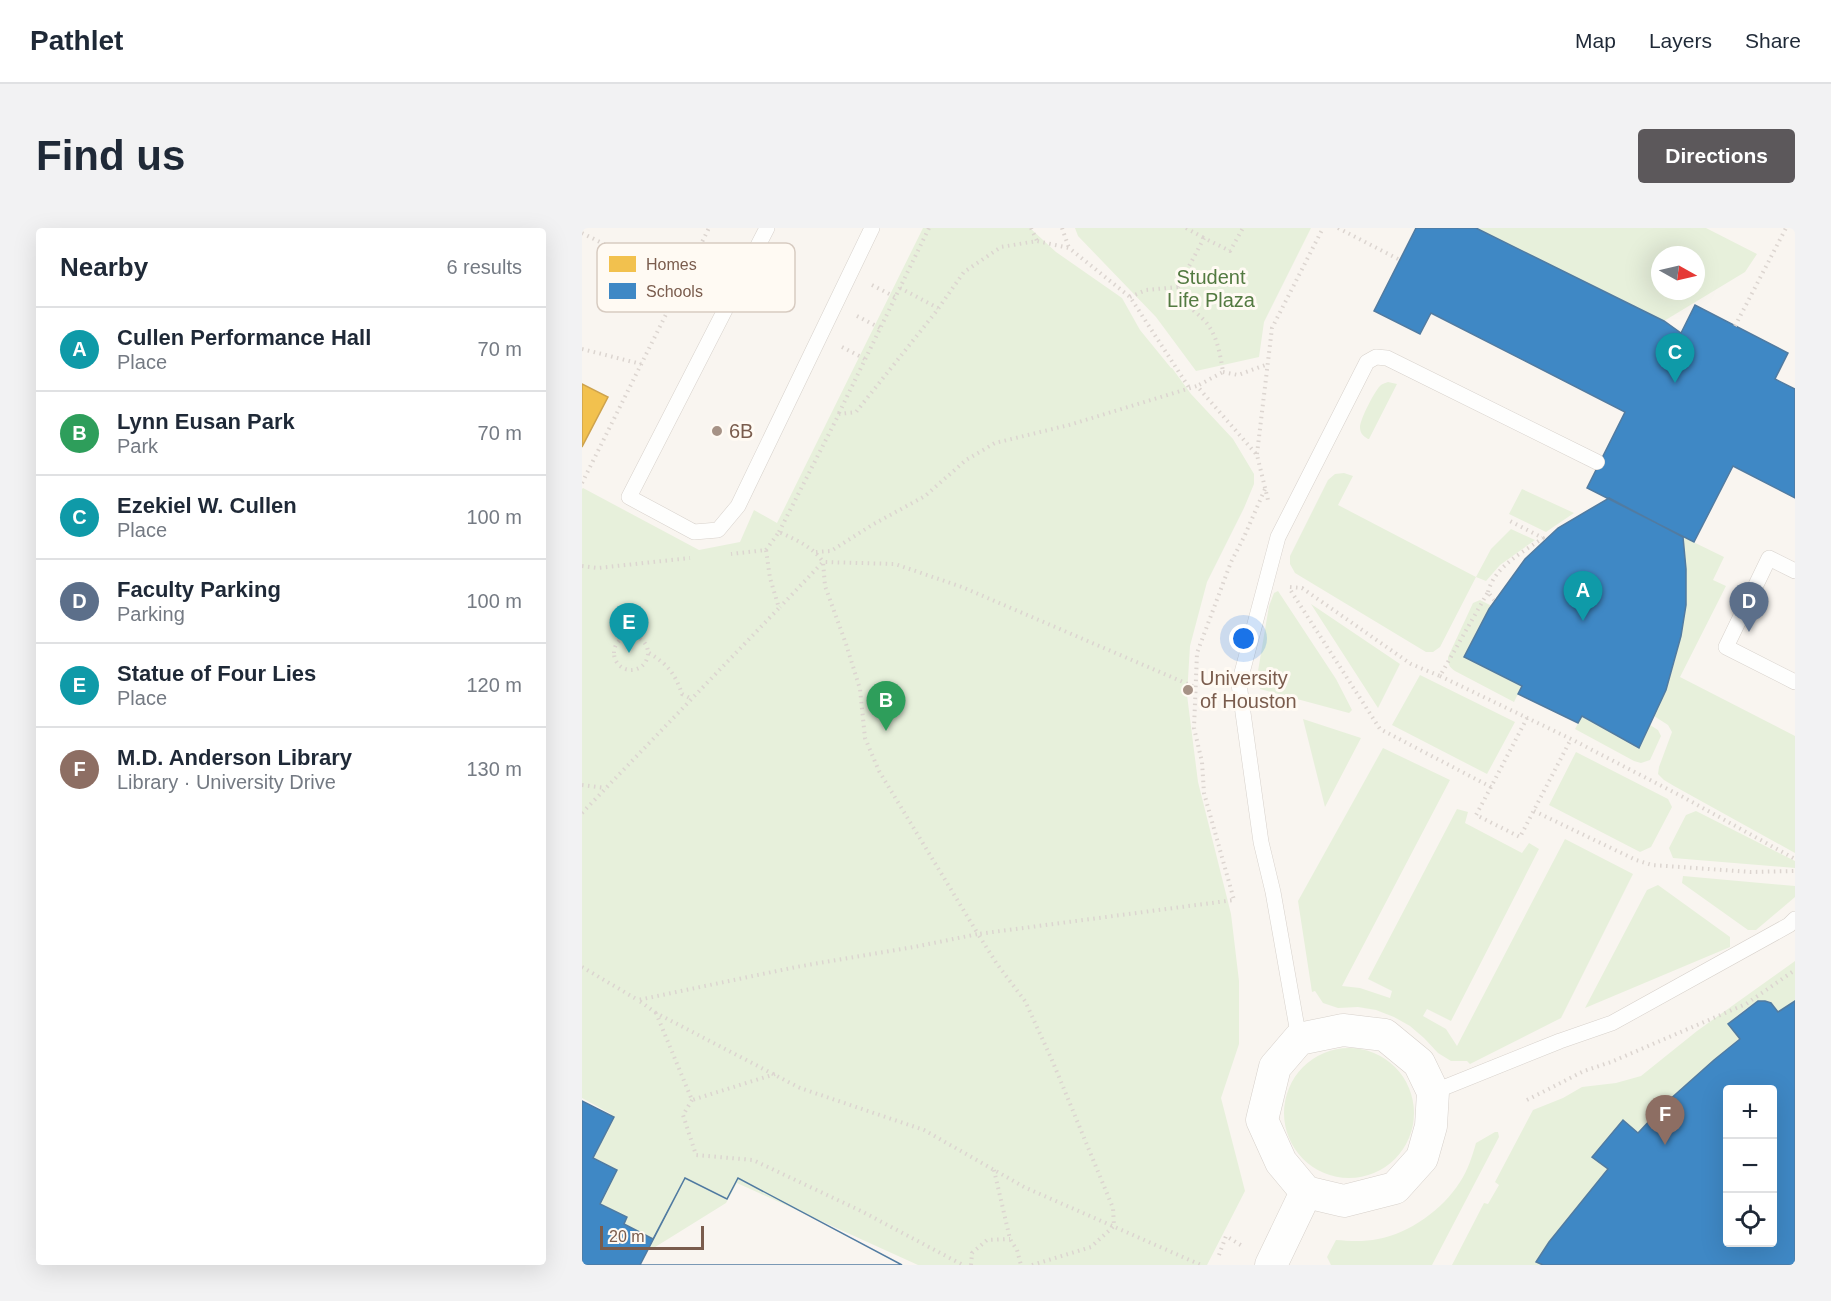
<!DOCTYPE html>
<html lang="en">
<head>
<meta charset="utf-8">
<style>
	body { margin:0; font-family:Arial,sans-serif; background:#f2f2f3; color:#1f2937 }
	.controls { position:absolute; right:18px; bottom:18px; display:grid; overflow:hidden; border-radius:6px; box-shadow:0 6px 24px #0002 }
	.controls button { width:54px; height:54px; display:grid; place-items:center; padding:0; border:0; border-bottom:2px solid #e0e1e3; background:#fff; color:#1f2937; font:30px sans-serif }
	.compass { position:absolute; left:1069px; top:18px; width:54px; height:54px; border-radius:50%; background:#fff; box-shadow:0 6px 24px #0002; rotate:98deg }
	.scale { position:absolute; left:18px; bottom:15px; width:104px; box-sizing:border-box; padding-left:6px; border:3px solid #7a5c4d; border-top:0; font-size:16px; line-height:21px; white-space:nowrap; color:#7a5c4d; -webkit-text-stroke:4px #fffaf3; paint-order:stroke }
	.you { position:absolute; left:662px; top:411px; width:21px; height:21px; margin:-15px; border:4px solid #fff; border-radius:50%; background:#1a73e8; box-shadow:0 0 0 9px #1a73e833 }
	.badge { display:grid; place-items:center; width:39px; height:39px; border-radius:50%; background:#5c585b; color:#fff; font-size:20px; font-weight:700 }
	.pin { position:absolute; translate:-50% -50px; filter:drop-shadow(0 2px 3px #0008) }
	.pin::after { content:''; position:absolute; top:32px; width:21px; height:18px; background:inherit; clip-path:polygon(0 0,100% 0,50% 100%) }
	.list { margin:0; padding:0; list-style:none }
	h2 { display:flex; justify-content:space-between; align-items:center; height:78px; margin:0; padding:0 24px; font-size:26px }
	h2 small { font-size:20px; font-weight:400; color:#747a83 }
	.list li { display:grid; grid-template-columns:39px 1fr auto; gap:18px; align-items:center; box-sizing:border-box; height:84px; padding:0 24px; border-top:2px solid #e0e1e3 }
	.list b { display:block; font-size:22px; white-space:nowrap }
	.list p { margin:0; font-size:20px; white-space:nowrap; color:#747a83 }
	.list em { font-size:20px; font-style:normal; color:#747a83 }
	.icon { flex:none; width:33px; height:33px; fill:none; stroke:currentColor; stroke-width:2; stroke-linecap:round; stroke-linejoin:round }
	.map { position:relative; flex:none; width:1213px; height:1037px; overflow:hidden; border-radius:6px }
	header { display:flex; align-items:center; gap:36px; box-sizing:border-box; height:84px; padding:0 30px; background:#fff; border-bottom:2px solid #e0e1e3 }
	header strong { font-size:28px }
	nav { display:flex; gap:33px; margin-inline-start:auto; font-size:21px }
	.intro { display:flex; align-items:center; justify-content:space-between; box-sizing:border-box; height:144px; padding:0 36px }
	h1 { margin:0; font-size:42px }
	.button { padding:15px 27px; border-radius:6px; background:#5c585b; color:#fff; font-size:21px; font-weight:700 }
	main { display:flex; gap:36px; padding:0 36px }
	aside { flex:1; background:#fff; border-radius:6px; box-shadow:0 6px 24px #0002 }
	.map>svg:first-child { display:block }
</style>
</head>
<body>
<header>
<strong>Pathlet</strong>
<nav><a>Map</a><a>Layers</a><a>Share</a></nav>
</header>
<div class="intro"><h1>Find us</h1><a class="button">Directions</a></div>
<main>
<aside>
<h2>Nearby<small>6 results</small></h2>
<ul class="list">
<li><span class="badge" style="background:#0f9aa8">A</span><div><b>Cullen Performance Hall</b><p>Place</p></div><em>70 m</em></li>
<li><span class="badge" style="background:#2e9e5b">B</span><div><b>Lynn Eusan Park</b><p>Park</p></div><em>70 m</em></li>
<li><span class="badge" style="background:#0f9aa8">C</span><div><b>Ezekiel W. Cullen</b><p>Place</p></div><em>100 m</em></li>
<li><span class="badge" style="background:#5c6f8a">D</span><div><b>Faculty Parking</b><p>Parking</p></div><em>100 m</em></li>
<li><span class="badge" style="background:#0f9aa8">E</span><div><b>Statue of Four Lies</b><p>Place</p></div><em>120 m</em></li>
<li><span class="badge" style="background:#8d6e63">F</span><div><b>M.D. Anderson Library</b><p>Library · University Drive</p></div><em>130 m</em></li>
</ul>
</aside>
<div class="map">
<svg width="1213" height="1037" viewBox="0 0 1213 1037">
	<rect width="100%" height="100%" fill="#f9f5f0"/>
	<path fill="#e7f0db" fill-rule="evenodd" d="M 341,0 L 448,0 L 474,24 L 540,70 L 558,102 L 589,140 L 590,140 L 609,166 L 651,211 L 672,246 L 672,256 L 662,280 L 625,354 L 608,418 L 605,467 L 616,554 L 649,686 L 657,753 L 657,816 L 639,870 L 663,963 L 625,1037 L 336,1037 L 155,955 L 144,975 L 70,1021 L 13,976 L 32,941 L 7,928 L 29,886 L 0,870 L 0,261 L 1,260 L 117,322 L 158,314 L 172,282 L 195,295 Z
		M 493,0 L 729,0 L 682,94 L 677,129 L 614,143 L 574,89 L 496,8 Z
		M 894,0 L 1124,0 L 1175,26 L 1163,44 L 1082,93 ZM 1078,27 L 1114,27 L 1114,63 L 1078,63 Z
		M 806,154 L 815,156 L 787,211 L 786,211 C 781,208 778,205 778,199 C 778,192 792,164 798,158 C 801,155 802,156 806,154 Z
		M 762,245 L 771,248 L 756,277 L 894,349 L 909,321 L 929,301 L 953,312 L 918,337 L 904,353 L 894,349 L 858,419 L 851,424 L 844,424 L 713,345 L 708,336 L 708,328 L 746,252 L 753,246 Z
		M 940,261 L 992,285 L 964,304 L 927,286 Z
		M 1101,309 L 1142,329 L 1131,352 L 1144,358 L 1098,449 L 1213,508 L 1213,625 L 1092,558 L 1082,552 L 1076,546 L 1077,539 L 1090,504 L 1086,497 L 1072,488 C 1101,426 1107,377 1101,309 Z
		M 696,363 L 754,451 L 770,482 L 767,485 L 678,461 L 675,449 L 687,378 L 692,365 Z
		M 898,372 L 910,378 L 940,458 L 932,474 L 873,443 C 867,439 866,436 866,429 L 891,375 Z
		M 729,376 L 818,436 L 796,480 Z
		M 838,447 L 933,494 L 905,546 L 810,497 Z
		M 1000,488 L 1057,520 L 1068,497 L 1076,502 L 1079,508 L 1068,532 L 1059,535 L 1052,533 L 993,501 Z
		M 721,491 L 779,510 L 743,579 Z
		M 801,520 L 868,552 L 760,758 L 778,760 L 808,770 L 810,763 L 786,751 L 875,581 L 886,584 L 883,595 L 940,625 L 947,615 L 957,621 L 869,793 L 845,781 L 841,788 L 864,801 L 875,818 L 983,611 L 1051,646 L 979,790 L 888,836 L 885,833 L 869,833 L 856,825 L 842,810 L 828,798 L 812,789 L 794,782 L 776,779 L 756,780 L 741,775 L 733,763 L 730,764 L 716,673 Z
		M 994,524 L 1086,571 L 1090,579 L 1069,619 L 1058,624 L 967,577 Z
		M 1114,583 L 1213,633 L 1213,640 L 1091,630 L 1087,620 L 1104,587 Z
		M 1101,648 L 1213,658 L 1213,669 L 1174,702 L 1166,702 L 1100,655 Z
		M 1076,657 L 1148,709 L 1148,719 L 1003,780 L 1065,662 Z
		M 1213,733 L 1213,773 L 1196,784 C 1194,782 1192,778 1190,776 C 1177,765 1156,788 1146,796 L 1158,811 C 1122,840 1086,870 1056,905 L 1041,893 L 1010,929 L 1026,941 L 954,1033 L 961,1037 L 870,1037 L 902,975 L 906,976 L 917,957 L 913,954 L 951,882 L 981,870 L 1000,859 L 1034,855 L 1059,848 L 1115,803 Z
		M702 885a65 65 0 1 1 130 0a65 65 0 1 1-130 0Z
		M 913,904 L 916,904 L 917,909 L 850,1037 L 749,1037 L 745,1029 L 754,1012 C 767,1013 782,1014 796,1011 C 828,1005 860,982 878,954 C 886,942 890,929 894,915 Z"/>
	<path fill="#f2c14e" stroke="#cea34e" stroke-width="1.5" d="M 0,156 L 26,169 L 0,219 Z"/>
	<path fill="#3f88c5" stroke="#517ba1" stroke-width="1.5" fill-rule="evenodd" d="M 834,0 L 894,0 L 1082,93 L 1099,105 L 1113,77 L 1206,125 L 1193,151 L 1213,161 L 1213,270 L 1151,238 L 1112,314 L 1005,260 L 1043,184 L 849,85 L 838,106 L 792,83 Z
		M 1027,270 L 1101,309 L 1104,341 L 1104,377 L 1099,408 L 1084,462 L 1057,520 L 1000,488 L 996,495 L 936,466 L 940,458 L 882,429 L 907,381 L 943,331 L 976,300 Z
		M 1176,773 L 1183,773 L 1189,775 L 1196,784 L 1213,773 L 1213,1037 L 961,1037 L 954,1034 L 967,1014 L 1026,941 L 1010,929 L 1041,892 L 1056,905 L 1086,873 L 1132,832 L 1158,811 L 1146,796 ZM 1146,862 L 1190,862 L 1190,1014 L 1146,1014 Z
		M 0,873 L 32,889 L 11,930 L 35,942 L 18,976 L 45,989 L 42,996 L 71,1011 L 103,950 L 145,971 L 156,950 L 320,1037 L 0,1037 Z
		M 103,950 L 145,971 L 156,950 L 320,1037 L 58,1037 Z"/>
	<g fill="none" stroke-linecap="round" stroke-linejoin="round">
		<defs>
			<path id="lane" d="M 185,0 L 47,269 L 112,304 L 136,302 L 156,278 L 290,0
				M 1213,343 L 1187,330 L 1144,419 L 1213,454
				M 717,811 L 691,664 L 679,614 L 657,456 L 696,309 L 785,134 L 794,129 L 805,130 L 1015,234
				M 851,864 L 978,813 L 1030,795 L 1207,697 L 1213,691"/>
			<path id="street" d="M 761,802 L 803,807 L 837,835 L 851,864 L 849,898 L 840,930 L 813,960 L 762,973 L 724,964 L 699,934 L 680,892 L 693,839 L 717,811 Z
				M 689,1037 L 724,964"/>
		</defs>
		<use href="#lane" stroke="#d7d1cb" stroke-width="16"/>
		<use href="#street" stroke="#d7d1cb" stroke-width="33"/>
		<path stroke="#dcd5d0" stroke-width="4" stroke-dasharray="1.5 4.5" stroke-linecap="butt" d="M 449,0 L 455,13
			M 480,0 L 487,20
			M 604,0 L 622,10
			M 756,0 L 818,32
			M 0,5 L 99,55
			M 290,57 L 313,69
			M 596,59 L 622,10 L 648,23 L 661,0
			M 318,60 L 356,80
			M 548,69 L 564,62 L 596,59 C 604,81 607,77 622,92 C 635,106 638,125 641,144 L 615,158
			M 275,88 L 298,100
			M 1153,98 L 1204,0
			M 260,119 L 283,131
			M 0,121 L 59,136
			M 641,144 L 656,147 L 686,136
			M 257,185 L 347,0
			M 675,226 L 690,100 L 741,0
			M 0,255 L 127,0
			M 197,304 L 257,186 L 274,184 L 353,85 L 382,44 L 419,19 L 455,13 L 487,20 L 548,69 L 608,161
			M 184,322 L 197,304 C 214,312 230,318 241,334 L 198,379
			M 234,324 L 249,323 L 290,297 L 343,268 L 384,232 L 413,215 L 487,197 L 615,158 L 675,227 L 686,272
			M 0,338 L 16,340 L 108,330
			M 708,359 L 720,360 L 829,436 L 858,448 L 906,364 L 912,372
			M 709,363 L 798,501 L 909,559 L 945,490
			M 906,364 C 913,338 940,325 961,310 L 928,293
			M32 425a17 17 0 1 1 34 0a17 17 0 1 1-34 0Z
			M 67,425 C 85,436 93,445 100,466 L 110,471
			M 858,448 L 989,511 L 1101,569 L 1213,631
			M 0,557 L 24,560
			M 909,559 L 894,587 L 938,609 L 989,511
			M 952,583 L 1054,632 L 1070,637 L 1169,644 L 1213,643
			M 0,585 L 197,380 L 188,350 L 184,322 L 149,326
			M 0,739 L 56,772
			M 74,785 L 56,772 L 214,739 L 332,719 L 396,706 L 297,543 L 283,510 L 278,461 L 264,416 L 243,358 L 241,334 L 313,336 L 380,359 L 615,460
			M 193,846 L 110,872 L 74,785 L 218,860 L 342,902 L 442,959 L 619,1037
			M 110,872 L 101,887 L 114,927 L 171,932 L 279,983 L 381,1037
			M 945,872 L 1002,843 L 1029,834 L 1164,776 L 1213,742
			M 412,942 L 428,1011 L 435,1022 L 439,1037
			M 637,1027 L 644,1008 L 662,1019
			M 389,1037 L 390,1025 L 405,1012 L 428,1011
			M 450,1037 L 509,1019 L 532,998 L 531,980 L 470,832 L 443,773 L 415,736 L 396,706 L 652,672 L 622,565 L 620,534 L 612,500 L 615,425 L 649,334 L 662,309 L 683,261"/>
		<use href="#lane" stroke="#fefefd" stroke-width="15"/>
		<use href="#street" stroke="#fefefd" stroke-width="32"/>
	</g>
	<g fill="#a69286" stroke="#fffaf3" stroke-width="2">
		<circle cx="135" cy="203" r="6"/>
		<circle cx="606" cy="462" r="6"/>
	</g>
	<g text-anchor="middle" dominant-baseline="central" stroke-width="6" stroke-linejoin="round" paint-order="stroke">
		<g font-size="20" fill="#537a41" stroke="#fffaf3">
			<text x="629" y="49">Student<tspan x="629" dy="23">Life Plaza</tspan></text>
		</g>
		<g font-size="20" fill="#7a5c4d" stroke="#fffaf3" text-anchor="start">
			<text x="147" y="203">6B</text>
			<text x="618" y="450">University<tspan x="618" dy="23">of Houston</tspan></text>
		</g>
	</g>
	<rect x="15" y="15" width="198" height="69" rx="9" fill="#fffaf3" stroke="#d7cbc1" stroke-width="1.5"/>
	<rect x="27" y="28" width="27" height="16" fill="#f2c14e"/>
	<rect x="27" y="55" width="27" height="16" fill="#3f88c5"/>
	<g font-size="16" fill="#7a5c4d">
		<text x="64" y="42">Homes</text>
		<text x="64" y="69">Schools</text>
	</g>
</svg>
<div class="controls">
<button>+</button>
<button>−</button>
<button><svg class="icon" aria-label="locate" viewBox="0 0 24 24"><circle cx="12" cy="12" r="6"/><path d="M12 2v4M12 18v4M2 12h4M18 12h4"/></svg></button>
</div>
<svg class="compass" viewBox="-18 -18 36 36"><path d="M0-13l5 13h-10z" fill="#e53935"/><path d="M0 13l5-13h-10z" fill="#747a83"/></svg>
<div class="scale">20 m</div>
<div class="you"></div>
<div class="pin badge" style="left:1001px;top:393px;background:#0f9aa8">A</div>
<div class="pin badge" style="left:304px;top:503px;background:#2e9e5b">B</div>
<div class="pin badge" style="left:1093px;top:155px;background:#0f9aa8">C</div>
<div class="pin badge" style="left:1167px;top:404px;background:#5c6f8a">D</div>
<div class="pin badge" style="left:47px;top:425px;background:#0f9aa8">E</div>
<div class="pin badge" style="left:1083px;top:917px;background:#8d6e63">F</div>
</div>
</main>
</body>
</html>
